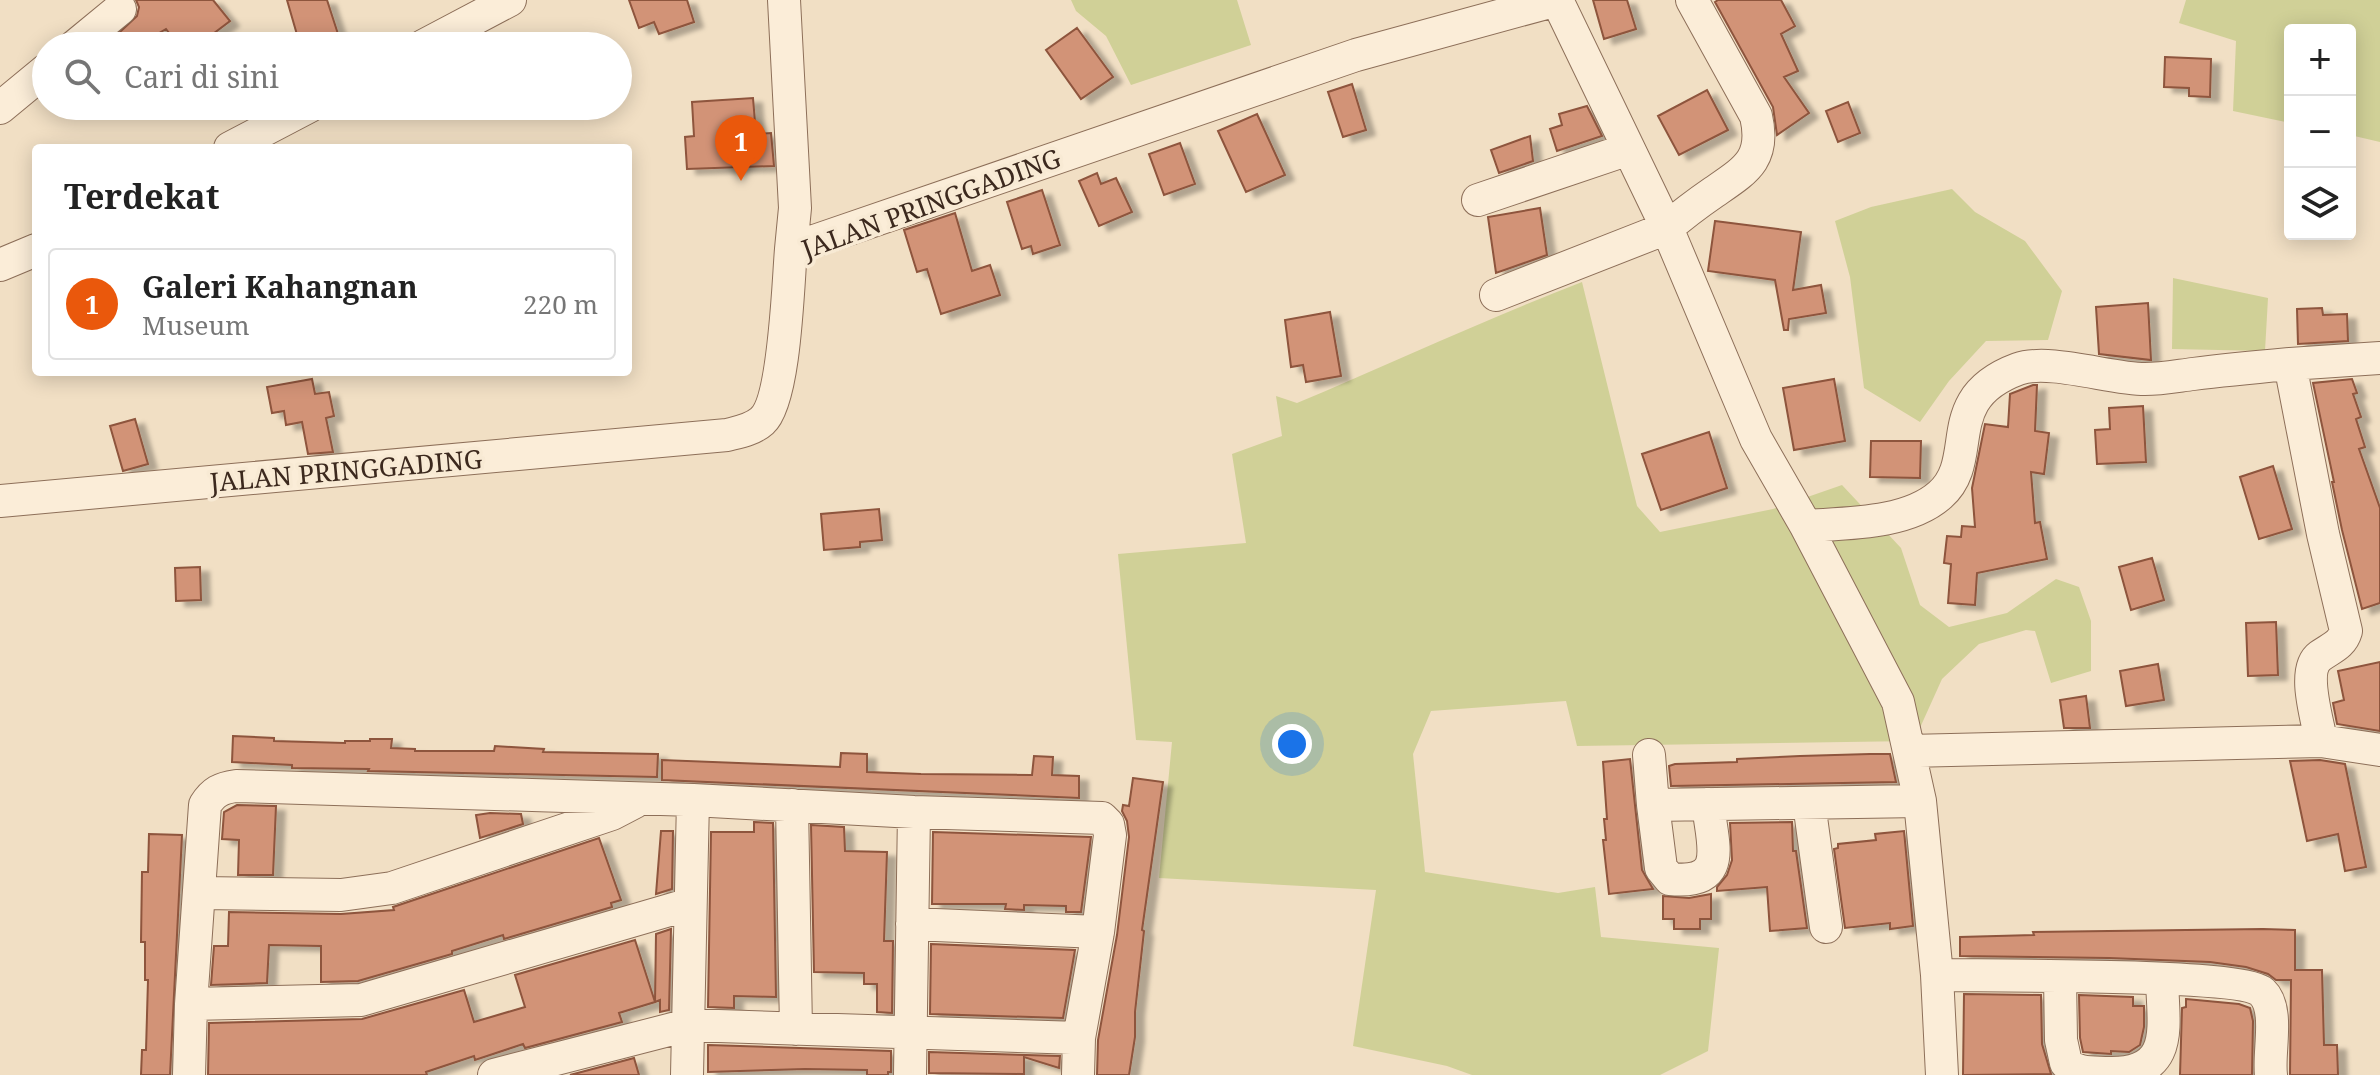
<!DOCTYPE html>
<html lang="id">
<head>
<meta charset="utf-8">
<style>
	body { margin:0; font-family:"Noto Serif",serif; background:#f2f2f2; color:#222 }
	.controls { position:absolute; right:24px; top:24px; display:grid; overflow:hidden; border-radius:8px; box-shadow:0 4px 20px #0003 }
	.controls button { width:72px; height:72px; display:grid; place-items:center; padding:0; border:0; border-bottom:2px solid #e0e0e0; background:#fff; color:#222; font:40px sans-serif }
	.you { position:absolute; left:1292px; top:744px; width:28px; height:28px; margin:-20px; border:6px solid #fff; border-radius:50%; background:#1a73e8; box-shadow:0 0 0 12px #1a73e833 }
	.badge { display:grid; place-items:center; width:52px; height:52px; border-radius:50%; background:#ea580c; color:#fff; font-size:26px; font-weight:700 }
	.pin { position:absolute; translate:-50% -66px; filter:drop-shadow(0 2px 4px #0008) }
	.pin::after { content:''; position:absolute; top:42px; width:28px; height:24px; background:inherit; clip-path:polygon(0 0,100% 0,50% 100%) }
	.list { margin:0; padding:0; list-style:none }
	h2 { display:flex; justify-content:space-between; align-items:center; height:104px; margin:0; padding:0 32px; font-size:34px }
	h2 small { font-size:26px; font-weight:400; color:#767676 }
	.list li { display:grid; grid-template-columns:52px 1fr auto; gap:24px; align-items:center; box-sizing:border-box; height:112px; margin:0 16px 16px; padding:0 16px; border:2px solid #e0e0e0; border-radius:8px }
	.list b { display:block; font-size:30px; white-space:nowrap }
	.list p { margin:0; font-size:26px; white-space:nowrap; color:#767676 }
	.list em { font-size:26px; font-style:normal; color:#767676 }
	.icon { flex:none; width:44px; height:44px; fill:none; stroke:currentColor; stroke-width:2; stroke-linecap:round; stroke-linejoin:round }
	.map { position:relative; flex:none; width:2380px; height:1075px; overflow:hidden }
	.search { position:absolute; background:#fff; box-shadow:0 4px 20px #0003; left:32px; top:32px; width:600px; height:88px; display:flex; align-items:center; gap:20px; box-sizing:border-box; padding:0 28px; border-radius:44px; color:#767676; font-size:30px }
	.panel { position:absolute; background:#fff; box-shadow:0 4px 20px #0003; left:32px; top:144px; width:600px; height:232px; border-radius:8px }
	.map>svg:first-child { display:block }
</style>
</head>
<body>
<div class="map">
<svg width="2380" height="1075" viewBox="0 0 2380 1075">
	<defs>
		<filter id="shadow"><feDropShadow dx="9" dy="5" stdDeviation="2" flood-color="#0004"/></filter>
	</defs>
	<rect width="100%" height="100%" fill="#f1dfc4"/>
	<path fill="#d0d097" d="M 1071,0 L 1237,0 L 1251,45 L 1131,85 L 1106,36 L 1076,11 Z
		M 2186,0 L 2380,0 L 2380,142 L 2350,135 L 2350,30 L 2290,30 L 2290,123 L 2233,111 L 2236,41 L 2179,23 Z
		M 1952,189 L 1975,212 L 2025,241 L 2062,291 L 2048,340 L 1986,341 L 1949,381 L 1920,422 L 1864,388 L 1850,277 L 1835,221 L 1871,207 Z
		M 2173,278 L 2268,298 L 2265,351 L 2172,349 Z
		M 1582,282 L 1637,506 L 1660,532 L 1773,509 L 1842,485 L 1901,548 L 1920,605 L 1949,627 L 2007,613 L 2056,579 L 2079,587 L 2091,621 L 2091,671 L 2051,683 L 2035,631 L 2026,630 L 1979,644 L 1942,679 L 1914,741 L 1577,746 L 1566,701 L 1431,711 L 1413,754 L 1425,872 L 1558,893 L 1595,887 L 1601,937 L 1719,948 L 1708,1051 L 1660,1075 L 1472,1075 L 1447,1066 L 1353,1046 L 1376,890 L 1159,878 L 1172,742 L 1136,740 L 1118,554 L 1246,543 L 1232,454 L 1282,436 L 1276,396 L 1297,403 C 1392,363 1486,319 1582,282 Z"/>
	<path fill="#d29377" stroke="#8e543d" stroke-width="2" filter="url(#shadow)" d="M 136,0 L 213,0 L 230,21 L 197,46 L 179,46 L 166,29 L 137,46 L 105,46 L 137,16 L 139,7 Z
		M 287,0 L 327,0 L 338,34 L 300,45 Z
		M 629,0 L 687,0 L 694,22 L 659,34 L 654,22 L 639,28 Z
		M 1593,0 L 1627,0 L 1636,29 L 1604,39 Z
		M 1718,0 L 1781,0 L 1795,26 L 1781,34 L 1798,71 L 1784,77 L 1809,113 L 1777,135 L 1773,107 L 1715,2 Z
		M 1077,28 L 1113,77 L 1081,99 L 1046,50 Z
		M 2165,57 L 2211,59 L 2210,97 L 2189,96 L 2189,88 L 2164,87 Z
		M 1352,84 L 1366,130 L 1343,137 L 1328,92 Z
		M 1707,90 L 1728,130 L 1679,155 L 1658,116 Z
		M 753,98 L 756,134 L 771,133 L 774,166 L 687,169 L 685,137 L 694,136 L 692,102 Z
		M 1848,102 L 1860,133 L 1838,142 L 1826,111 Z
		M 1587,106 L 1602,136 L 1557,151 L 1550,129 L 1562,125 L 1559,114 Z
		M 1257,114 L 1285,175 L 1246,192 L 1218,131 Z
		M 1530,136 L 1533,161 L 1499,173 L 1491,150 Z
		M 1180,143 L 1195,184 L 1164,195 L 1149,154 Z
		M 1097,173 L 1101,184 L 1116,178 L 1132,212 L 1099,226 L 1079,181 Z
		M 1042,190 L 1060,245 L 1033,254 L 1031,246 L 1022,249 L 1007,202 Z
		M 1540,208 L 1547,255 L 1496,273 L 1488,217 Z
		M 955,213 L 972,271 L 990,265 L 1000,295 L 941,314 L 927,269 L 917,272 L 904,230 Z
		M 1715,221 L 1801,232 L 1793,290 L 1821,285 L 1826,313 L 1789,319 L 1788,330 L 1784,330 L 1775,280 L 1708,271 Z
		M 2148,303 L 2151,360 L 2099,354 L 2096,307 Z
		M 2322,308 L 2323,315 L 2347,314 L 2348,341 L 2298,344 L 2297,309 Z
		M 1330,312 L 1341,376 L 1306,382 L 1303,365 L 1291,367 L 1285,320 Z
		M 312,379 L 315,394 L 329,392 L 334,416 L 326,418 L 333,452 L 308,454 L 302,422 L 286,425 L 284,411 L 272,413 L 267,387 Z
		M 1834,379 L 1845,441 L 1794,450 L 1783,388 Z
		M 2352,379 L 2357,393 L 2353,394 L 2361,417 L 2356,419 L 2365,447 L 2359,449 L 2380,508 L 2380,603 L 2362,609 L 2342,530 L 2332,482 L 2334,482 L 2313,383 Z
		M 2033,385 L 2037,385 L 2035,431 L 2049,433 L 2044,474 L 2031,472 L 2035,523 L 2040,522 L 2047,559 L 1977,573 L 1975,605 L 1948,603 L 1951,564 L 1944,563 L 1947,536 L 1961,537 L 1962,526 L 1975,527 L 1972,488 L 1985,424 L 2008,427 L 2010,394 Z
		M 2143,406 L 2146,462 L 2097,464 L 2095,430 L 2110,429 L 2109,408 Z
		M 135,419 L 148,464 L 123,471 L 110,426 Z
		M 1709,432 L 1727,488 L 1661,510 L 1642,454 Z
		M 1871,441 L 1921,441 L 1920,478 L 1870,477 Z
		M 2273,466 L 2292,529 L 2259,539 L 2240,477 Z
		M 879,509 L 882,540 L 860,542 L 860,547 L 824,550 L 821,514 Z
		M 2152,558 L 2164,600 L 2131,610 L 2119,567 Z
		M 200,567 L 201,600 L 176,601 L 175,568 Z
		M 2276,622 L 2278,675 L 2248,676 L 2246,623 Z
		M 2380,662 L 2380,731 L 2337,724 L 2333,703 L 2344,700 L 2338,671 Z
		M 2158,664 L 2164,700 L 2126,706 L 2120,671 Z
		M 2086,696 L 2090,728 L 2064,728 L 2060,700 Z
		M 233,736 L 274,738 L 274,741 L 345,743 L 345,741 L 370,741 L 370,739 L 392,739 L 391,748 L 415,749 L 415,751 L 494,751 L 495,746 L 544,749 L 543,752 L 658,754 L 657,777 L 368,771 L 369,769 L 292,768 L 292,765 L 232,762 Z
		M 841,753 L 867,754 L 867,772 L 921,774 L 1032,775 L 1034,756 L 1053,757 L 1052,775 L 1079,776 L 1079,798 L 662,780 L 662,760 L 840,767 Z
		M 1870,754 L 1890,754 L 1896,782 L 1671,786 L 1669,766 L 1675,764 L 1737,762 L 1737,759 L 1800,756 Z
		M 1630,759 L 1642,870 L 1653,889 L 1609,894 L 1603,840 L 1606,840 L 1604,819 L 1607,819 L 1603,762 Z
		M 2320,760 L 2345,764 L 2366,867 L 2345,871 L 2338,834 L 2307,841 L 2290,761 Z
		M 1133,778 L 1163,782 L 1142,930 L 1144,931 L 1135,1012 L 1135,1037 L 1129,1075 L 1097,1075 L 1098,1040 L 1117,935 L 1129,837 L 1127,821 L 1122,811 L 1123,805 L 1129,806 Z
		M 237,805 L 276,806 L 273,875 L 238,875 L 239,840 L 222,839 L 224,812 Z
		M 490,813 L 521,814 L 523,824 L 480,838 L 476,815 Z
		M 754,822 L 773,823 L 776,997 L 734,996 L 734,1008 L 708,1007 L 711,832 L 754,832 Z
		M 1792,822 L 1793,851 L 1796,851 L 1807,928 L 1770,931 L 1767,887 L 1717,891 L 1717,887 L 1727,875 L 1732,860 L 1730,823 Z
		M 811,825 L 844,827 L 845,851 L 887,852 L 884,941 L 893,941 L 892,1013 L 877,1012 L 877,984 L 864,984 L 864,973 L 814,972 Z
		M 661,831 L 673,831 L 672,889 L 656,894 Z
		M 1904,831 L 1913,926 L 1890,929 L 1890,923 L 1845,928 L 1834,849 L 1838,848 L 1838,844 L 1876,840 L 1875,834 Z
		M 933,832 L 1091,837 L 1081,912 L 1066,912 L 1066,906 L 1024,905 L 1024,910 L 1005,909 L 1006,904 L 932,904 Z
		M 149,834 L 182,835 L 170,1075 L 141,1075 L 142,1050 L 146,1050 L 148,980 L 145,980 L 145,942 L 141,942 L 142,872 L 148,872 Z
		M 599,838 L 621,900 L 611,903 L 612,907 L 504,939 L 503,935 L 452,951 L 452,954 L 358,981 L 321,982 L 321,946 L 269,945 L 267,983 L 211,985 L 214,946 L 228,946 L 229,912 L 341,914 L 394,910 L 393,907 Z
		M 1711,894 L 1711,919 L 1700,919 L 1700,929 L 1674,929 L 1674,919 L 1663,919 L 1663,896 L 1689,898 Z
		M 671,929 L 669,1010 L 660,1012 L 660,1000 L 655,1002 L 656,934 Z
		M 2263,929 L 2295,930 L 2295,970 L 2322,970 L 2324,1045 L 2337,1045 L 2338,1075 L 2290,1075 L 2291,980 L 2276,980 L 2268,974 L 2246,967 L 2210,962 L 2109,958 L 1960,956 L 1960,937 L 2034,935 L 2033,932 Z
		M 635,940 L 655,1002 L 619,1013 L 622,1022 L 525,1048 L 523,1044 L 475,1060 L 474,1056 L 426,1072 L 427,1075 L 208,1075 L 209,1023 L 362,1019 L 464,990 L 474,1022 L 525,1007 L 515,975 Z
		M 931,944 L 1075,950 L 1063,1018 L 930,1014 Z
		M 1964,994 L 2041,995 L 2042,1044 L 2051,1074 L 1963,1075 Z
		M 2079,995 L 2133,997 L 2133,1006 L 2144,1006 L 2144,1027 L 2140,1045 L 2129,1052 L 2111,1051 L 2111,1054 L 2083,1052 L 2080,1038 Z
		M 2186,999 L 2239,1004 L 2250,1008 L 2253,1021 L 2252,1075 L 2180,1075 L 2182,1008 L 2186,1007 Z
		M 708,1045 L 891,1051 L 891,1072 L 888,1072 L 888,1075 L 867,1075 L 867,1070 L 805,1069 L 708,1072 Z
		M 929,1052 L 1060,1056 L 1059,1068 L 1024,1057 L 1024,1074 L 929,1073 Z
		M 634,1058 L 639,1075 L 570,1075 Z"/>
	<g fill="none" stroke-linecap="round" stroke-linejoin="round">
		<defs>
			<path id="minor" d="M 784,0 L 795,208 L 791,249
				M 75,46 L 120,9
				M 423,46 L 510,0
				M 0,108 L 46,70
				M 230,148 L 310,106
				M 1478,200 L 1629,149
				M 0,265 L 36,250
				M 1496,295 L 1667,228 C 1682,215 1698,203 1714,192 C 1746,170 1766,159 1756,116 L 1692,0
				M 0,501 L 727,435 C 739,432 752,430 762,421 C 785,401 788,284 791,249 L 1356,55 L 1557,0 L 1667,228 L 1756,439 L 1806,526 L 1898,702 L 1920,801 L 1937,975 L 1942,1075
				M 1806,526 C 1848,523 1907,524 1940,495 C 1981,459 1937,399 2018,369 C 2049,358 2111,379 2145,379 C 2161,379 2177,376 2193,374 C 2225,370 2257,367 2290,364
				M 2321,741 L 2380,750
				M 1909,751 L 2321,741 C 2318,721 2301,670 2320,656 C 2331,648 2342,645 2346,631 L 2323,534 L 2290,364 L 2380,358
				M 1649,755 L 1653,805
				M 1809,803 L 1826,927
				M 1708,804 C 1712,844 1730,885 1670,879 L 1661,868 L 1653,805 L 1920,801
				M 792,805 L 796,1029
				M 201,893 L 341,895 L 392,888 L 612,814 L 635,802
				M 912,924 L 1098,932
				M 1937,975 C 1983,976 2240,973 2262,992 C 2280,1009 2268,1051 2271,1075
				M 2060,977 L 2061,1040 L 2066,1063 C 2077,1074 2093,1072 2108,1073 C 2176,1075 2163,1026 2162,979
				M 191,1004 L 361,1000 L 690,904
				M 189,1075 L 191,1004 L 205,805 C 213,792 221,788 236,786 L 693,800
				M 494,1075 L 688,1025 L 1079,1038
				M 687,1075 L 693,800 L 914,812 L 1102,818 L 1108,824 L 1110,835 L 1098,932 L 1079,1038 L 1078,1075
				M 910,1075 L 914,812"/>
		</defs>
		<use href="#minor" stroke="#8d6f59" stroke-width="34"/>
		<use href="#minor" stroke="#fbedd8" stroke-width="32"/>
	</g>
	<g text-anchor="middle" dominant-baseline="central" stroke-width="7" stroke-linejoin="round" paint-order="stroke">
		<g font-size="26" fill="#3c291e" stroke="#f8ead4">
			<text transform="translate(931 203) rotate(-20)">JALAN PRINGGADING</text>
			<text transform="translate(346 470) rotate(-5)">JALAN PRINGGADING</text>
		</g>
	</g>
</svg>
<div class="controls">
<button>+</button>
<button>−</button>
<button><svg class="icon" aria-label="layers" viewBox="0 0 24 24"><path d="M12 4l9 5-9 5-9-5zM3 14l9 5 9-5"/></svg></button>
</div>
<div class="you"></div>
<div class="pin badge" style="left:741px;top:181px">1</div>
<div class="search"><svg class="icon" aria-label="search" viewBox="0 0 24 24"><circle cx="10" cy="10" r="6"/><path d="M15 15l6 6"/></svg>Cari di sini</div>
<section class="panel">
<h2>Terdekat<small></small></h2>
<ul class="list">
<li><span class="badge">1</span><div><b>Galeri Kahangnan</b><p>Museum</p></div><em>220 m</em></li>
</ul>
</section>
</div>
</body>
</html>
